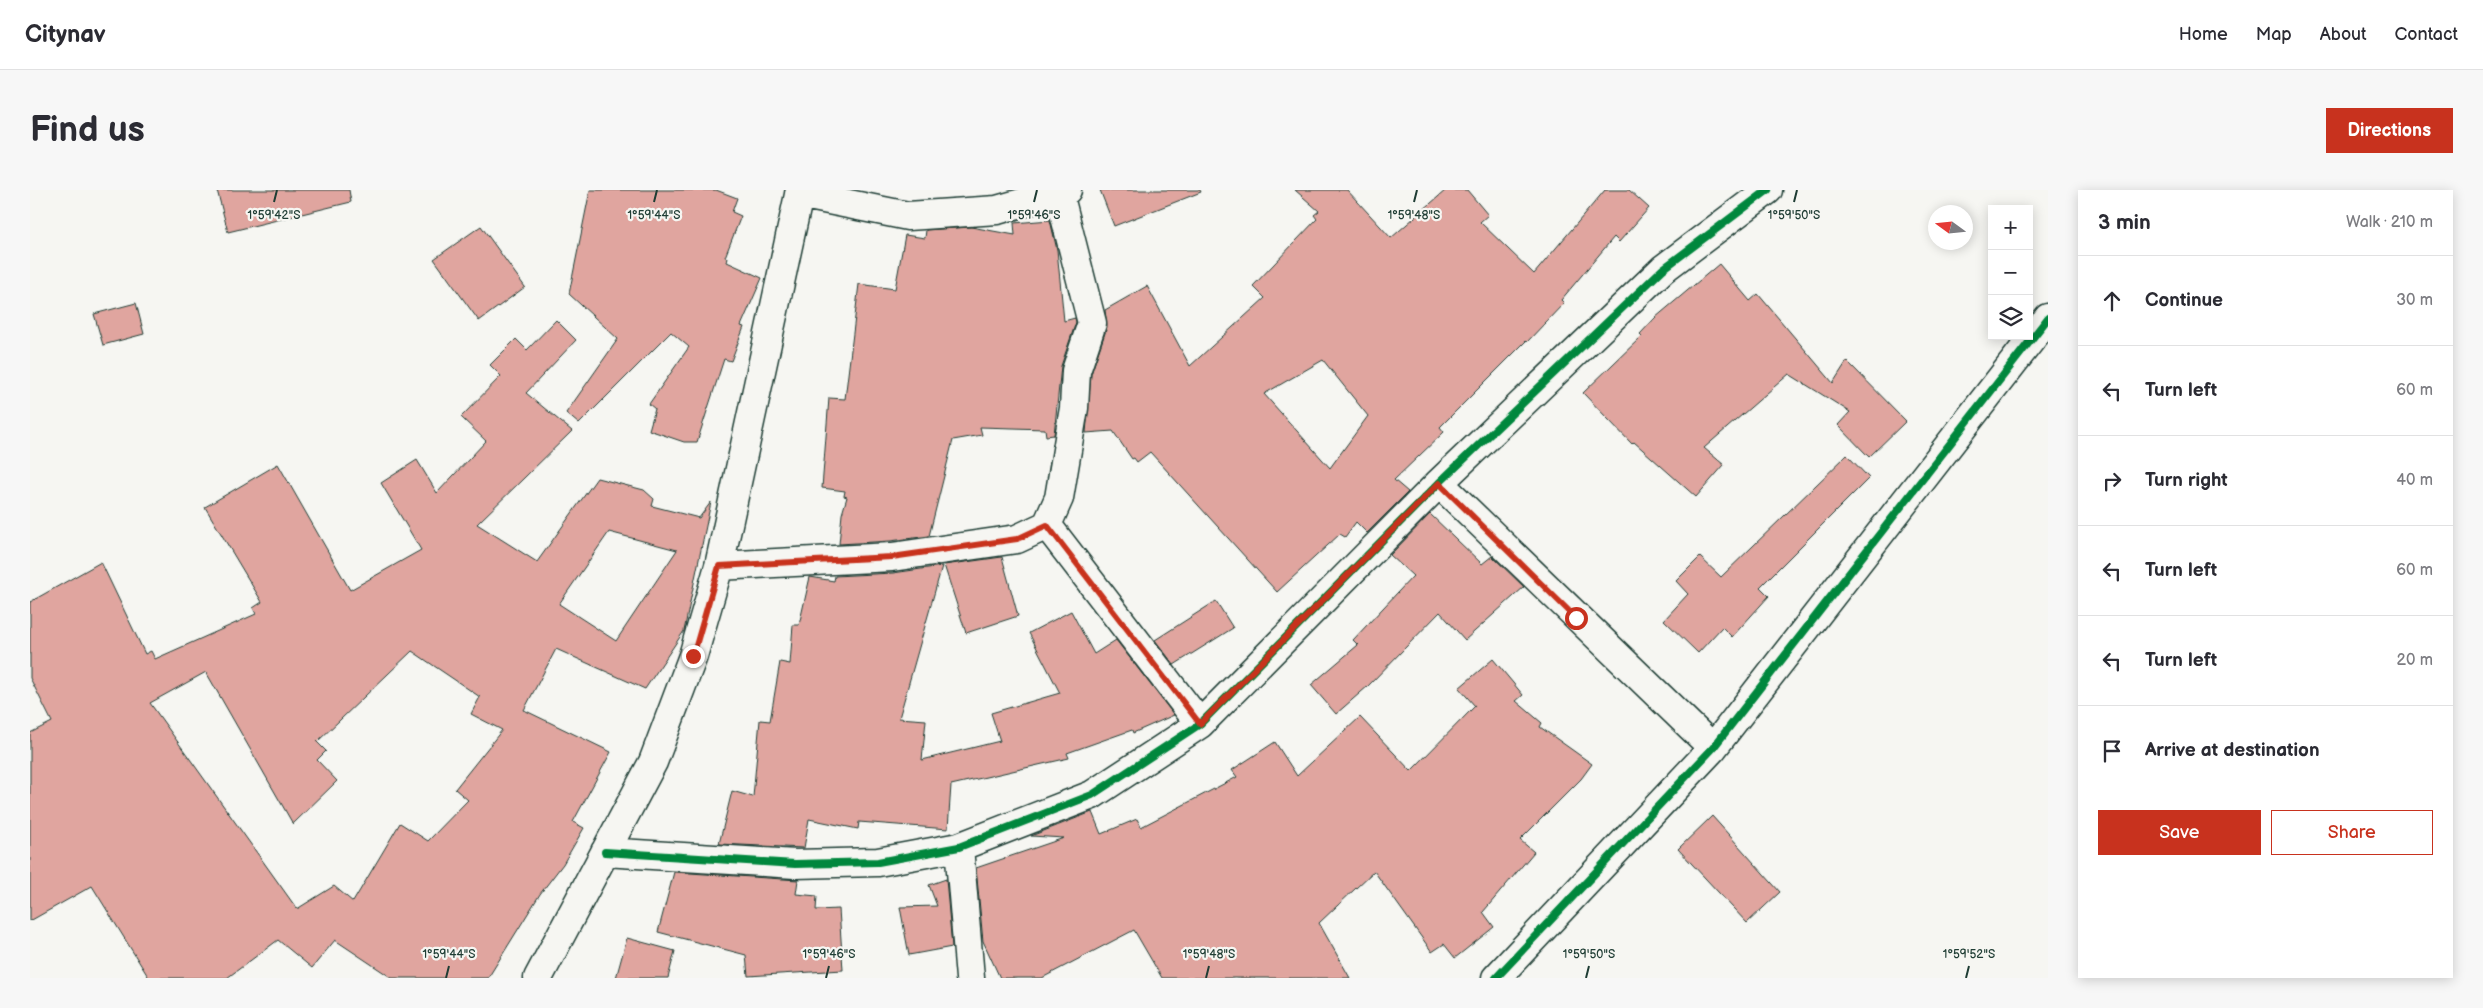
<!DOCTYPE html>
<html lang="en">
<head>
<meta charset="utf-8">
<style>
	body { margin:0; font-family:"Balsamiq Sans",sans-serif; background:#f7f7f7; color:#2b2b33 }
	.controls { position:absolute; right:15px; top:15px; display:grid; overflow:hidden; border-radius:0px; box-shadow:0 2px 12px #0003 }
	.controls button { width:45px; height:45px; display:grid; place-items:center; padding:0; border:0; border-bottom:1px solid #e1e1e2; background:#fff; color:#2b2b33; font:25px sans-serif }
	.compass { position:absolute; left:1898px; top:15px; width:45px; height:45px; border-radius:50%; background:#fff; box-shadow:0 2px 12px #0003; rotate:285deg }
	.stop { position:absolute; width:15px; height:15px; margin:-11px; border:4px solid #c8321e; border-radius:50%; background:#fff }
	.stop.end { background:#c8321e; border-color:#fff; box-shadow:0 1px 5px #0008 }
	.list { margin:0; padding:0; list-style:none }
	h2 { display:flex; justify-content:space-between; align-items:center; height:65px; margin:0; padding:0 20px; font-size:21px }
	h2 small { font-size:16px; font-weight:400; color:#7c7c81 }
	.list li { display:grid; grid-template-columns:32px 1fr auto; gap:15px; align-items:center; box-sizing:border-box; height:90px; padding:0 20px; border-top:1px solid #e1e1e2 }
	.list b { display:block; font-size:19px; white-space:nowrap }
	.list em { font-size:16px; font-style:normal; color:#7c7c81 }
	.actions { display:flex; gap:10px; padding:15px 20px }
	.actions a { flex:1; padding:11px 0; border:1px solid #c8321e; border-radius:0px; text-align:center; font-size:18px; color:#c8321e }
	.actions .main { background:#c8321e; color:#fff }
	.icon { flex:none; width:28px; height:28px; fill:none; stroke:currentColor; stroke-width:2; stroke-linecap:round; stroke-linejoin:round }
	.map { position:relative; flex:none; width:2018px; height:788px; overflow:hidden; border-radius:0px }
	header { display:flex; align-items:center; gap:30px; box-sizing:border-box; height:70px; padding:0 25px; background:#fff; border-bottom:1px solid #e1e1e2 }
	header strong { font-size:24px }
	nav { display:flex; gap:28px; margin-inline-start:auto; font-size:18px }
	.intro { display:flex; align-items:center; justify-content:space-between; box-sizing:border-box; height:120px; padding:0 30px }
	h1 { margin:0; font-size:35px }
	.button { padding:12px 22px; border-radius:0px; background:#c8321e; color:#fff; font-size:18px; font-weight:700 }
	main { display:flex; gap:30px; padding:0 30px }
	aside { flex:1; background:#fff; border-radius:0px; box-shadow:0 2px 12px #0003 }
	.map>svg:first-child { display:block }
</style>
</head>
<body>
<header>
<strong>Citynav</strong>
<nav><a>Home</a><a>Map</a><a>About</a><a>Contact</a></nav>
</header>
<div class="intro"><h1>Find us</h1><a class="button">Directions</a></div>
<main>
<div class="map">
<svg width="2018" height="788" viewBox="0 0 2018 788">
	<rect width="100%" height="100%" fill="#f6f6f2"/>
	<filter id="ink" filterUnits="userSpaceOnUse"><feTurbulence type="fractalNoise" baseFrequency=".02" numOctaves="2"/><feDisplacementMap in="SourceGraphic" scale="10" xChannelSelector="R" yChannelSelector="G"/><feConvolveMatrix kernelMatrix="1 2 1 2 8 2 1 2 1" color-interpolation-filters="sRGB"/></filter>
	<g filter="url(#ink)">
		<path fill="#e0a59f" stroke="#1f3d34" fill-rule="evenodd" d="M 187,0 L 319,0 L 321,12 L 198,42 Z
			M 560,0 L 686,0 L 707,8 L 702,22 L 711,26 L 695,67 L 698,68 L 697,72 L 732,88 L 711,136 L 714,137 L 701,171 L 694,169 L 667,252 L 654,252 L 619,240 L 625,219 L 619,214 L 659,157 L 641,142 L 549,234 L 536,223 L 588,149 L 539,104 Z
			M 1070,0 L 1170,0 L 1171,2 L 1084,36 Z
			M 1265,0 L 1317,0 L 1361,48 L 1416,0 L 1437,0 L 1458,25 L 1450,32 L 1504,84 L 1575,0 L 1599,0 L 1619,18 L 1589,52 L 1584,47 L 1531,110 L 1534,113 L 1497,152 L 1496,151 L 1410,237 L 1414,242 L 1364,290 L 1378,302 L 1337,343 L 1326,332 L 1315,347 L 1310,344 L 1247,402 L 1120,262 L 1107,272 L 1104,268 L 1102,269 L 1083,241 L 1056,243 L 1061,184 L 1077,137 L 1075,120 L 1117,96 L 1160,176 L 1235,108 L 1223,96 L 1287,29 L 1284,25 L 1289,21 ZM 1293,170 L 1338,226 L 1300,278 L 1234,204 Z
			M 1020,30 L 1027,60 L 1034,131 L 1045,128 L 1046,132 L 1031,176 L 1024,245 L 1016,246 L 1015,239 L 950,237 L 952,245 L 923,250 L 899,346 L 860,351 L 809,354 L 812,324 L 817,307 L 814,306 L 815,301 L 792,298 L 799,208 L 815,209 L 829,94 L 865,99 L 875,45 L 895,48 L 896,40 L 941,37 L 985,45 L 984,33 Z
			M 451,36 L 495,97 L 449,131 L 404,69 Z
			M 1689,74 L 1720,111 L 1728,104 L 1803,193 L 1817,171 L 1876,231 L 1839,267 L 1808,235 L 1820,222 L 1759,184 L 1674,258 L 1694,275 L 1666,307 L 1604,252 L 1602,254 L 1553,203 L 1612,146 L 1610,144 L 1625,128 Z
			M 106,113 L 114,144 L 73,155 L 64,124 Z
			M 526,130 L 546,150 L 496,203 L 542,241 L 447,334 L 507,372 L 567,288 L 614,300 L 624,309 L 622,316 L 669,328 L 681,312 L 654,441 L 615,499 L 526,459 L 494,520 L 581,562 L 543,632 L 554,638 L 533,674 L 510,704 L 458,788 L 362,788 L 305,750 L 282,778 L 248,750 L 197,788 L 119,788 L 62,696 L 0,731 L 0,543 L 22,532 L 0,488 L 0,412 L 71,372 L 115,464 L 121,461 L 125,469 L 226,424 L 223,418 L 232,412 L 175,317 L 248,274 L 320,400 L 391,360 L 351,293 L 387,270 L 407,303 L 456,251 L 431,227 L 471,186 L 460,175 L 486,149 L 497,160 ZM 579,342 L 647,360 L 586,451 L 529,414 ZM 382,461 L 450,507 L 441,524 L 472,540 L 425,599 L 438,610 L 398,651 L 370,633 L 323,712 L 304,696 L 267,719 L 120,513 L 176,482 L 263,634 L 307,591 L 287,570 L 296,561 L 287,552 Z
			M 1817,265 L 1839,288 L 1730,397 L 1739,406 L 1702,447 L 1692,437 L 1668,463 L 1634,430 L 1658,404 L 1646,391 L 1670,367 L 1691,387 Z
			M 1400,324 L 1452,374 L 1462,366 L 1494,397 L 1435,450 L 1410,422 L 1338,496 L 1306,524 L 1281,495 L 1328,455 L 1323,450 L 1383,386 L 1360,365 Z
			M 972,367 L 988,426 L 936,443 L 914,375 Z
			M 912,376 L 869,528 L 896,530 L 892,570 L 970,551 L 961,523 L 1030,503 L 999,443 L 1041,421 L 1064,464 L 1086,450 L 1144,525 L 1103,543 L 1102,540 L 1037,563 L 1039,568 L 921,595 L 918,639 L 829,632 L 828,639 L 779,629 L 774,658 L 689,654 L 702,601 L 723,607 L 730,530 L 740,531 L 750,472 L 760,474 L 763,435 L 769,435 L 780,387 L 804,391 L 805,386 L 863,383 Z
			M 1186,411 L 1203,438 L 1144,475 L 1125,450 Z
			M 1463,469 L 1493,505 L 1486,511 L 1512,533 L 1510,537 L 1562,574 L 1551,589 L 1490,650 L 1504,662 L 1453,722 L 1464,737 L 1425,768 L 1414,754 L 1402,762 L 1344,681 L 1289,733 L 1320,788 L 1132,788 L 1104,740 L 1012,788 L 970,788 L 953,751 L 946,678 L 1034,648 L 1001,646 L 1062,622 L 1071,644 L 1107,629 L 1111,637 L 1207,587 L 1202,580 L 1245,552 L 1267,586 L 1330,527 L 1381,581 L 1445,516 L 1429,498 Z
			M 1682,626 L 1750,702 L 1717,733 L 1648,659 Z
			M 644,682 L 768,690 L 766,704 L 787,706 L 786,720 L 809,719 L 813,780 L 718,786 L 716,765 L 628,742 Z
			M 916,689 L 922,757 L 879,765 L 870,717 L 907,716 L 899,695 Z
			M 597,748 L 645,761 L 638,788 L 586,788 Z"/>
		<g fill="none" stroke-linecap="round" stroke-linejoin="round">
			<defs>
				<path id="street" d="M 769,4 L 878,26 L 967,20 L 1037,0
					M 1409,293 L 1683,558
					M 1017,335 L 1170,534
					M 689,376 L 862,367 L 987,349 L 1017,335 L 1029,308 L 1044,218 L 1046,181 L 1062,133 L 1029,3
					M 929,657 L 940,788
					M 575,662 L 765,674 L 848,672 L 929,657 L 1062,605 L 1170,534 L 1409,293 L 1633,79 L 1738,0
					M 508,788 L 623,572 L 663,466 L 689,376 L 770,0
					M 1466,788 L 1683,558 L 2018,128"/>
			</defs>
			<use href="#street" stroke="#1f3d34" stroke-width="31"/>
			<use href="#street" stroke="#f6f6f2" stroke-width="28"/>
			<defs>
				<path id="cycleway" d="M 575,662 L 765,674 L 848,672 L 929,657 L 1062,605 L 1170,534 L 1409,293 L 1633,79 L 1738,0
					M 1466,788 L 1683,558 L 2018,128"/>
			</defs>
			<use href="#cycleway" stroke="#f6f6f2" stroke-width="11"/>
			<use href="#cycleway" stroke="#00873e" stroke-width="8"/>
		</g>
	</g>
	<g fill="none" stroke-linecap="round" stroke-linejoin="round" filter="url(#ink)">
		<path stroke="#c8321e" stroke-width="6" d="M 663,466 L 689,376 L 862,367 L 987,349 L 1017,335 L 1170,534 L 1409,293 L 1546,428"/>
	</g>
	<path fill="none" stroke="#1f3d34" stroke-width="2" d="M 244,12 L 247,0M 624,12 L 627,0M 1004,12 L 1007,0M 1384,12 L 1387,0M 1764,12 L 1767,0M 416,788 L 419,776M 796,788 L 799,776M 1176,788 L 1179,776M 1556,788 L 1559,776M 1936,788 L 1939,776"/>
	<g font-size="12" text-anchor="middle" fill="#1f3d34" stroke="#f6f6f2" stroke-width="4.5" stroke-linejoin="round" paint-order="stroke">
		<text x="244" y="29">1°59'42"S</text>
		<text x="624" y="29">1°59'44"S</text>
		<text x="1004" y="29">1°59'46"S</text>
		<text x="1384" y="29">1°59'48"S</text>
		<text x="1764" y="29">1°59'50"S</text>
		<text x="419" y="768">1°59'44"S</text>
		<text x="799" y="768">1°59'46"S</text>
		<text x="1179" y="768">1°59'48"S</text>
		<text x="1559" y="768">1°59'50"S</text>
		<text x="1939" y="768">1°59'52"S</text>
	</g>
</svg>
<div class="controls">
<button>+</button>
<button>−</button>
<button><svg class="icon" aria-label="layers" viewBox="0 0 24 24"><path d="M12 4l9 5-9 5-9-5zM3 14l9 5 9-5"/></svg></button>
</div>
<svg class="compass" viewBox="-18 -18 36 36"><path d="M0-13l5 13h-10z" fill="#e53935"/><path d="M0 13l5-13h-10z" fill="#7c7c81"/></svg>
<div class="stop" style="left:1546px;top:428px"></div>
<div class="stop end" style="left:663px;top:466px"></div>
</div>
<aside>
<h2>3 min<small>Walk · 210 m</small></h2>
<ul class="list">
<li><svg class="icon" aria-label="ahead" viewBox="0 0 24 24"><path d="M12 20V5M6 11l6-6 6 6"/></svg><div><b>Continue</b></div><em>30 m</em></li>
<li><svg class="icon" aria-label="left" viewBox="0 0 24 24"><path d="M17 20v-9H6M10 6l-5 5 5 5"/></svg><div><b>Turn left</b></div><em>60 m</em></li>
<li><svg class="icon" aria-label="right" viewBox="0 0 24 24"><path d="M7 20v-9h11M14 6l5 5-5 5"/></svg><div><b>Turn right</b></div><em>40 m</em></li>
<li><svg class="icon" aria-label="left" viewBox="0 0 24 24"><path d="M17 20v-9H6M10 6l-5 5 5 5"/></svg><div><b>Turn left</b></div><em>60 m</em></li>
<li><svg class="icon" aria-label="left" viewBox="0 0 24 24"><path d="M17 20v-9H6M10 6l-5 5 5 5"/></svg><div><b>Turn left</b></div><em>20 m</em></li>
<li><svg class="icon" aria-label="arrive" viewBox="0 0 24 24"><path d="M6 21V4h12l-3 4 3 4H6"/></svg><div><b>Arrive at destination</b></div></li>
</ul>
<div class="actions"><a class="main">Save</a><a>Share</a></div>
</aside>
</main>
</body>
</html>
